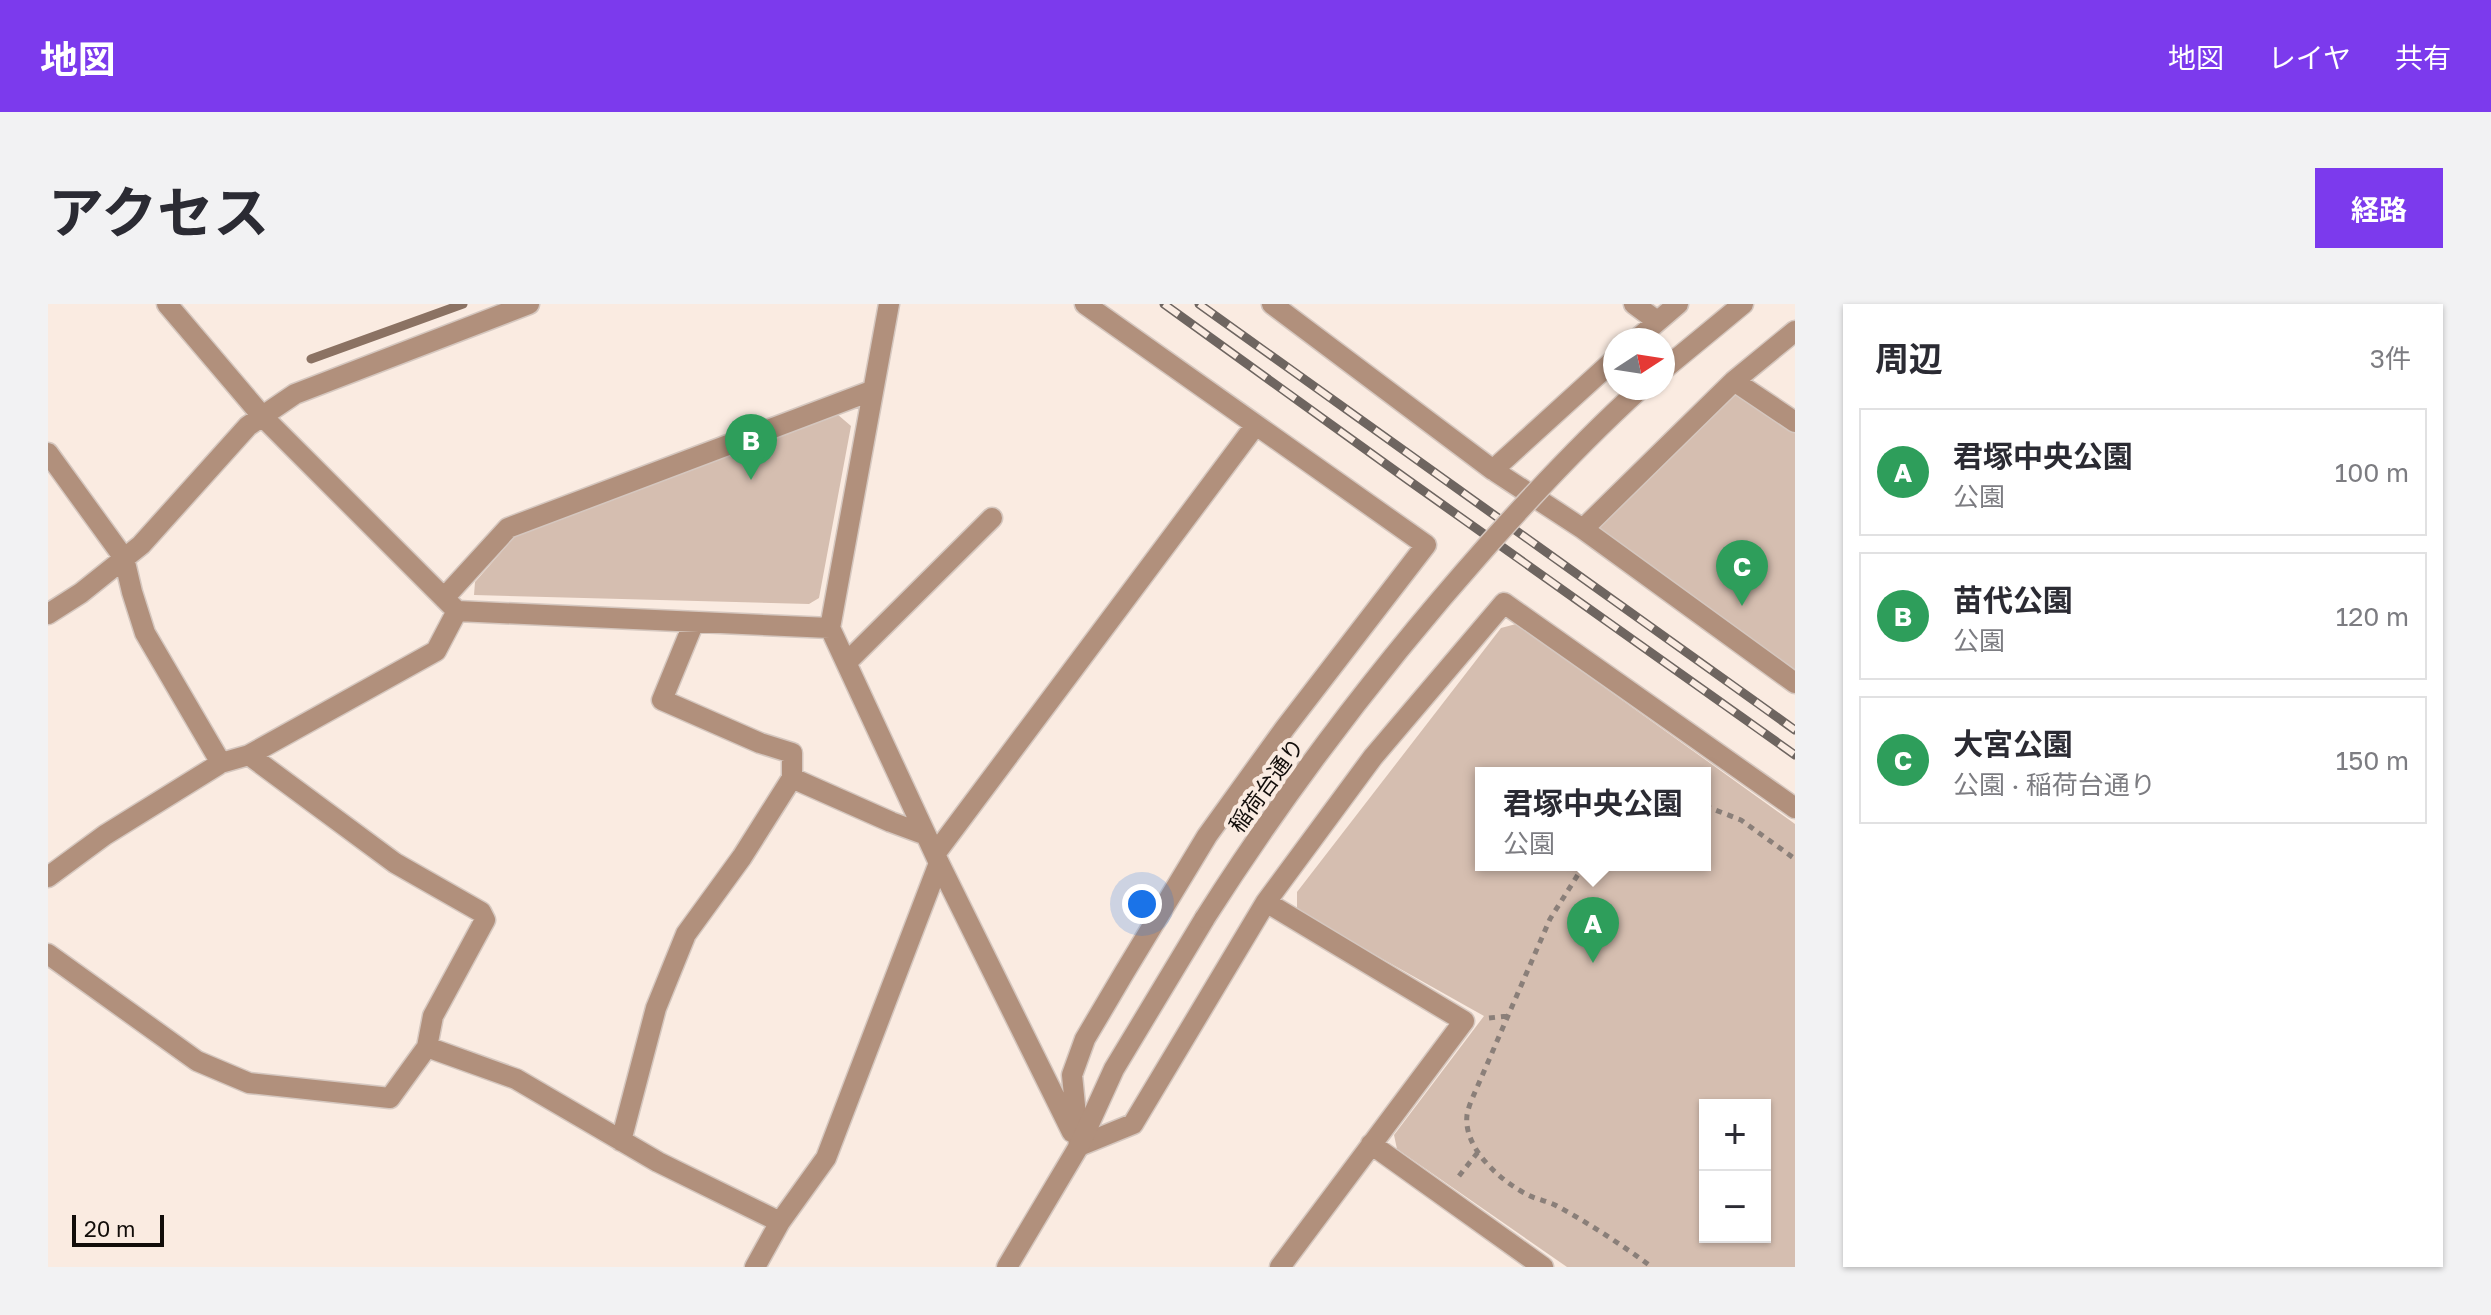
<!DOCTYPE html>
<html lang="ja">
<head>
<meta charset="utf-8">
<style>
	body { margin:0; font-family:"Golos Text","Noto Sans JP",sans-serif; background:#f2f2f3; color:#2b2b33 }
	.controls { position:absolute; right:24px; bottom:24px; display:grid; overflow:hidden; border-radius:0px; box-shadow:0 2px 6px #0004 }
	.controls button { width:72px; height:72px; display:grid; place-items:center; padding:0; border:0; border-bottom:2px solid #e1e1e2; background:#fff; color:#2b2b33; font:40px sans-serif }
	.compass { position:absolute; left:1555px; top:24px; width:72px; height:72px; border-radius:50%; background:#fff; box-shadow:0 2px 6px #0004; rotate:78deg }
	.scale { position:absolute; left:24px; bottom:20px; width:92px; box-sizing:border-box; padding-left:8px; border:4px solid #120d0a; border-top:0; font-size:22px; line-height:28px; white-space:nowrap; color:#120d0a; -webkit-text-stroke:6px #faebe1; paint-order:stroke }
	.you { position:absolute; left:1094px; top:600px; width:28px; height:28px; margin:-20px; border:6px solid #fff; border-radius:50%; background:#1a73e8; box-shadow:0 0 0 12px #1a73e833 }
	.badge { display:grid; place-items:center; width:52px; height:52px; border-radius:50%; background:#7c3aed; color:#fff; font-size:26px; font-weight:700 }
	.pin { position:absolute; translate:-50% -66px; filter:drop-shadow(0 2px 4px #0008) }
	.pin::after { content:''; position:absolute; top:42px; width:28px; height:24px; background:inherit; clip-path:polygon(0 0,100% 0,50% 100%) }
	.popup { position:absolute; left:1427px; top:463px; width:236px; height:104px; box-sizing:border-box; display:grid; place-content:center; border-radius:0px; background:#fff; filter:drop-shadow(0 2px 6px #0005); font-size:26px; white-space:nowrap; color:#7c7c81 }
	.popup b { font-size:30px; color:#2b2b33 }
	.popup::after { content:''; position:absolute; left:50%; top:100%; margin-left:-16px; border:16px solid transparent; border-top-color:#fff }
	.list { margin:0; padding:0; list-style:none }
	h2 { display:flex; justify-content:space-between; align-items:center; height:104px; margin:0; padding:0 32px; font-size:34px }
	h2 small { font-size:26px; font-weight:400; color:#7c7c81 }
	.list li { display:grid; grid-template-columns:52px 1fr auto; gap:24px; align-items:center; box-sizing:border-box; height:128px; margin:0 16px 16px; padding:0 16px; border:2px solid #e1e1e2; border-radius:0px }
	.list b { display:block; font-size:30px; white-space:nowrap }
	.list p { margin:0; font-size:26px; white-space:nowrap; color:#7c7c81 }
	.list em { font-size:26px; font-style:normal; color:#7c7c81 }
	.map { position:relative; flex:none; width:1747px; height:963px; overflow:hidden; border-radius:0px }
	header { display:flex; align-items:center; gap:48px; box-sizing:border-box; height:112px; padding:0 40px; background:#7c3aed; color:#fff }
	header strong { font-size:38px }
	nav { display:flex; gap:44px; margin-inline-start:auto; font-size:28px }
	.intro { display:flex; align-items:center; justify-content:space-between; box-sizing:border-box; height:192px; padding:0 48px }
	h1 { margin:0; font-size:56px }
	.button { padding:20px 36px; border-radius:0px; background:#7c3aed; color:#fff; font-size:28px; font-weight:700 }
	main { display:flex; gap:48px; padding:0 48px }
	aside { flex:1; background:#fff; border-radius:0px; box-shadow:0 2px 6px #0004 }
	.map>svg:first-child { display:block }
</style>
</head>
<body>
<header>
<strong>地図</strong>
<nav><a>地図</a><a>レイヤ</a><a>共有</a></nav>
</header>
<div class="intro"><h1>アクセス</h1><a class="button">経路</a></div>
<main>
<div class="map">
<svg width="1747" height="963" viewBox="0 0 1747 963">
	<rect width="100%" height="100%" fill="#faebe1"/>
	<path fill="#d5beb0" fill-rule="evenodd" d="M 1686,77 L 1747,118 L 1747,379 L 1535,225 Z
		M 789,110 L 803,122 L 771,294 L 761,300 L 426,291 L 427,278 L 469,230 Z
		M 1468,320 L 1747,520 L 1747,963 L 1519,963 L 1349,845 L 1346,831 L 1436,712 L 1249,607 L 1249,588 L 1453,324 ZM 1433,469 L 1657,469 L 1657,561 L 1433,561 ZM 1657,801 L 1717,801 L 1717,933 L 1657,933 Z"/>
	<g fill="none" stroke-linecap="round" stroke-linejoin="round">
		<path stroke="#8b7263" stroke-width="9" d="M 263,55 L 415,0"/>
		<defs>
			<path id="minor" d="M 119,0 L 215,113 L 409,307 L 782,324
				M 841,0 L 782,324 L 891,559 L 1024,828
				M 1224,0 L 1445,166 L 1535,225 L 1747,379
				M 1586,0 L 1609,17
				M 1588,36 L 1630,0
				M 1686,77 L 1747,118
				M 0,149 L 76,254 L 84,288 L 97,329 L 173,459
				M 1445,166 L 1567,55
				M 1535,225 L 1686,77 L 1747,27
				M 396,294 L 460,224 L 823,87
				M 0,310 L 33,289 L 93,241 L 200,122 L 247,90 L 481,0
				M 646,318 L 614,396 L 712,439 L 744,449 L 744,474
				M 799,358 L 944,214
				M 887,550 L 1207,122
				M 0,573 L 57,531 L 173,459 L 201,451 L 388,347 L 409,307
				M 1218,598 L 1416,717 L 1232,963
				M 0,650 L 149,757 L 201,779 L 342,794 L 379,743 L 385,712 L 437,616 L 433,608 L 347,559 L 201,451
				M 379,743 L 468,775 L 610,858 L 732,918
				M 573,837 L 608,704 L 638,630 L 694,553 L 744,474 L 843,518 L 878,531
				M 1323,840 L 1495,963
				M 1031,842 L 1024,771 L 1037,735 L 1076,669 L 1159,532 L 1237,424 L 1378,241 L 1037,0
				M 1031,842 L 1085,820 L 1218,598 L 1325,453 L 1456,299 L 1747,504
				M 707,963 L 732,918 L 778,854 L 891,559"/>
			<path id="tertiary" d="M 1615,66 L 1695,0
				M 959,963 L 1031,842 L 1066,765 L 1157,614"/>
		</defs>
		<use href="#minor" stroke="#d5c7bf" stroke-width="23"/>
		<use href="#tertiary" stroke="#d5c7bf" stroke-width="23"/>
		<path stroke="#8a7f79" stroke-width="5" stroke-dasharray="6 6" stroke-linecap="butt" d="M 1657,502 L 1693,516 L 1747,555
			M 1536,561 L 1502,615 L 1427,788 C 1424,795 1420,804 1419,811 C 1415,845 1454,878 1480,891 C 1490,896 1500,897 1509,902 C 1542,920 1574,941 1604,963
			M 1441,714 L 1460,712
			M 1411,872 L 1430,848"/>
		<use href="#minor" stroke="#b1907c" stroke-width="20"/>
		<use href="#tertiary" stroke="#b1907c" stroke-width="20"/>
		<defs>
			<path id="rail" d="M 1116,0 L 1360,176 L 1747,451
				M 1151,0 L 1747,426"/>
		</defs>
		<use href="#rail" stroke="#6e6560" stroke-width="9"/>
		<use href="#rail" stroke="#faebe1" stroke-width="6" stroke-dasharray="18" stroke-linecap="butt"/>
		<defs>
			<path id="tertiary-bridge" d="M 1157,614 C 1241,482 1336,358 1440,241 C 1489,186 1539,133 1593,84"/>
		</defs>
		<use href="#tertiary-bridge" stroke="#d5c7bf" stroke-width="23" stroke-linecap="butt"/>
		<use href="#tertiary-bridge" stroke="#b1907c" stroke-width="20"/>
	</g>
	<g text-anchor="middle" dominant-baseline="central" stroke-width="8" stroke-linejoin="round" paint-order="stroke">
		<g font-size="22" fill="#120d0a" stroke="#faebe1">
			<text transform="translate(1218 481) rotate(-54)">稲荷台通り</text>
		</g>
	</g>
</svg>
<div class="controls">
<button>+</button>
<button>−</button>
</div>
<svg class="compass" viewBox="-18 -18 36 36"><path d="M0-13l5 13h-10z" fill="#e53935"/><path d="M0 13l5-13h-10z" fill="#7c7c81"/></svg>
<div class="scale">20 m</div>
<div class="you"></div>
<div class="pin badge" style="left:1545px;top:659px;background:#2e9e5b">A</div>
<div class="popup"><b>君塚中央公園</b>公園</div>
<div class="pin badge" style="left:703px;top:176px;background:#2e9e5b">B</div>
<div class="pin badge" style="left:1694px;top:302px;background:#2e9e5b">C</div>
</div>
<aside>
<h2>周辺<small>3件</small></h2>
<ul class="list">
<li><span class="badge" style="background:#2e9e5b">A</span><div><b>君塚中央公園</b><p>公園</p></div><em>100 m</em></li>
<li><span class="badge" style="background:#2e9e5b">B</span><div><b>苗代公園</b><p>公園</p></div><em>120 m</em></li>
<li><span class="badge" style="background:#2e9e5b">C</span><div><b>大宮公園</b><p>公園 · 稲荷台通り</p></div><em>150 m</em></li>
</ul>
</aside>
</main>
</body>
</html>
